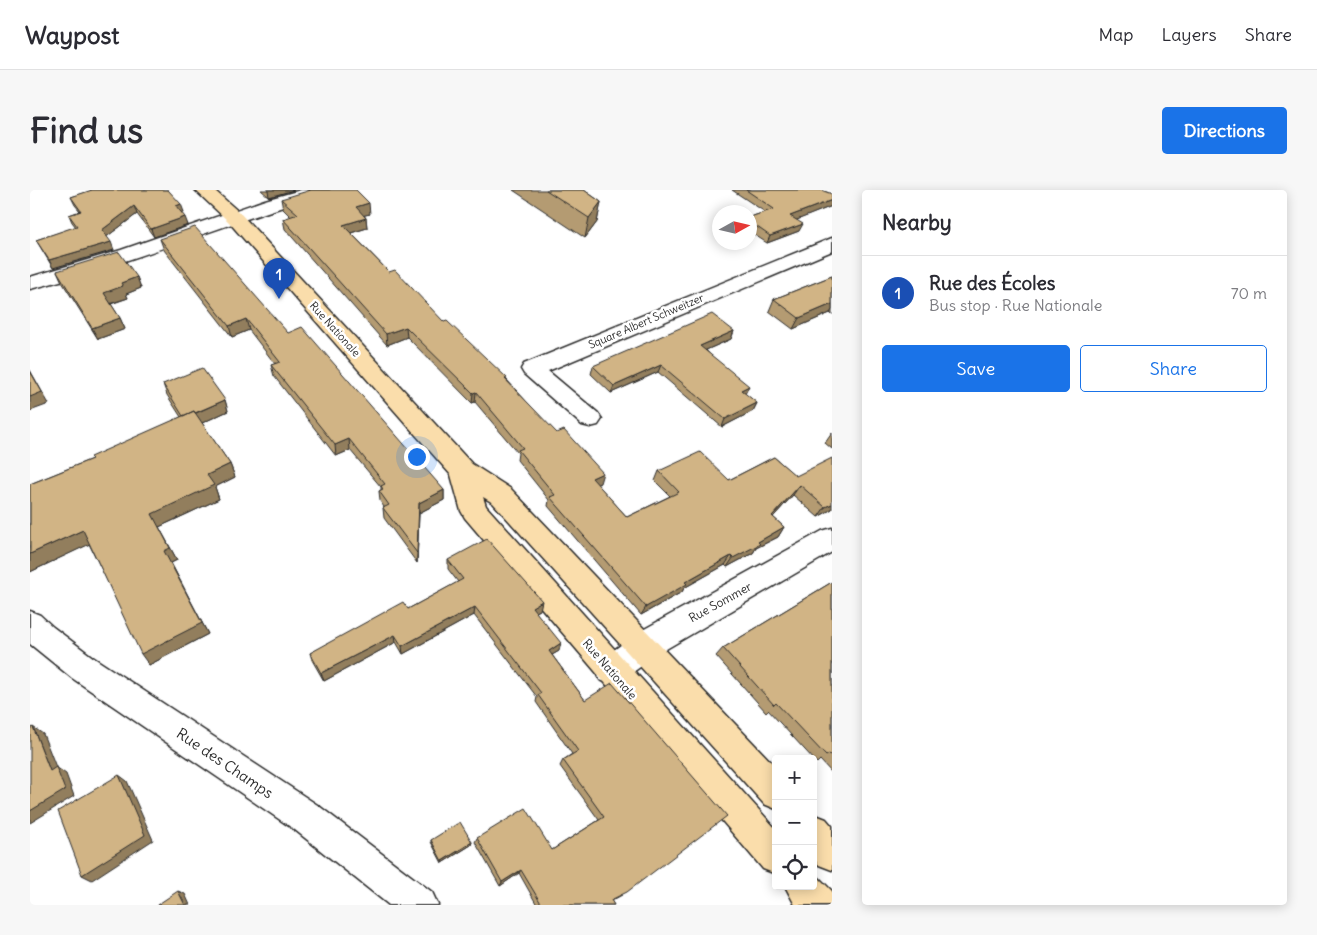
<!DOCTYPE html>
<html lang="en">
<head>
<meta charset="utf-8">
<style>
	body { margin:0; font-family:Delius,sans-serif; background:#f7f7f7; color:#2b2b33 }
	.controls { position:absolute; right:15px; bottom:15px; display:grid; overflow:hidden; border-radius:5px; box-shadow:0 2px 12px #0003 }
	.controls button { width:45px; height:45px; display:grid; place-items:center; padding:0; border:0; border-bottom:1px solid #e1e1e2; background:#fff; color:#2b2b33; font:25px sans-serif }
	.compass { position:absolute; left:682px; top:15px; width:45px; height:45px; border-radius:50%; background:#fff; box-shadow:0 2px 12px #0003; rotate:82deg }
	.you { position:absolute; left:386px; top:266px; width:18px; height:18px; margin:-12px; border:4px solid #fff; border-radius:50%; background:#1a73e8; box-shadow:0 0 0 8px #1a73e833 }
	.badge { display:grid; place-items:center; width:32px; height:32px; border-radius:50%; background:#1a73e8; color:#fff; font-size:16px; font-weight:700 }
	.pin { position:absolute; translate:-50% -41px; filter:drop-shadow(0 1px 2px #0008) }
	.pin::after { content:''; position:absolute; top:26px; width:18px; height:15px; background:inherit; clip-path:polygon(0 0,100% 0,50% 100%) }
	.list { margin:0; padding:0; list-style:none }
	h2 { display:flex; justify-content:space-between; align-items:center; height:65px; margin:0; padding:0 20px; font-size:21px }
	h2 small { font-size:16px; font-weight:400; color:#7c7c81 }
	.list li { display:grid; grid-template-columns:32px 1fr auto; gap:15px; align-items:center; box-sizing:border-box; height:75px; padding:0 20px; border-top:1px solid #e1e1e2 }
	.list b { display:block; font-size:19px; white-space:nowrap }
	.list p { margin:0; font-size:16px; white-space:nowrap; color:#7c7c81 }
	.list em { font-size:16px; font-style:normal; color:#7c7c81 }
	.actions { display:flex; gap:10px; padding:15px 20px }
	.actions a { flex:1; padding:11px 0; border:1px solid #1a73e8; border-radius:5px; text-align:center; font-size:18px; color:#1a73e8 }
	.actions .main { background:#1a73e8; color:#fff }
	.icon { flex:none; width:28px; height:28px; fill:none; stroke:currentColor; stroke-width:2; stroke-linecap:round; stroke-linejoin:round }
	.map { position:relative; flex:none; width:802px; height:715px; overflow:hidden; border-radius:5px }
	header { display:flex; align-items:center; gap:30px; box-sizing:border-box; height:70px; padding:0 25px; background:#fff; border-bottom:1px solid #e1e1e2 }
	header strong { font-size:24px }
	nav { display:flex; gap:28px; margin-inline-start:auto; font-size:18px }
	.intro { display:flex; align-items:center; justify-content:space-between; box-sizing:border-box; height:120px; padding:0 30px }
	h1 { margin:0; font-size:35px }
	.button { padding:12px 22px; border-radius:5px; background:#1a73e8; color:#fff; font-size:18px; font-weight:700 }
	main { display:flex; gap:30px; padding:0 30px }
	aside { flex:1; background:#fff; border-radius:5px; box-shadow:0 2px 12px #0003 }
	.map>svg:first-child { display:block }
</style>
</head>
<body>
<header>
<strong>Waypost</strong>
<nav><a>Map</a><a>Layers</a><a>Share</a></nav>
</header>
<div class="intro"><h1>Find us</h1><a class="button">Directions</a></div>
<main>
<div class="map">
<svg width="802" height="715" viewBox="0 0 802 715">
	<rect width="100%" height="100%" fill="#fff"/>
	<filter id="ink" filterUnits="userSpaceOnUse"><feTurbulence type="fractalNoise" baseFrequency=".02" numOctaves="2"/><feDisplacementMap in="SourceGraphic" scale="10" xChannelSelector="R" yChannelSelector="G"/><feConvolveMatrix kernelMatrix="1 2 1 2 8 2 1 2 1" color-interpolation-filters="sRGB"/></filter>
	<g filter="url(#ink)">
		<g fill="none" stroke-linecap="round" stroke-linejoin="round">
			<defs>
				<path id="minor" d="M 271,0 L 299,0 L 296,4 C 196,32 101,74 0,99 L 0,87 L 91,60 L 235,10 Z
					M 802,48 L 802,61 L 518,181 L 568,223 L 572,229 L 568,235 L 560,237 L 552,235 L 494,184 L 491,179 L 494,174 Z
					M 802,338 L 802,362 L 631,462 L 592,490 L 581,494 L 570,490 L 566,480 L 570,470 L 609,442 L 792,341 Z
					M 0,421 L 10,425 L 23,437 L 64,468 L 289,616 L 402,702 L 408,715 L 359,715 L 265,640 L 42,488 L 0,454 Z"/>
				<path id="primary" d="M 165,0 L 184,0 L 210,23 L 442,274 L 481,299 L 746,577 L 746,619 L 734,614 L 463,313 L 453,307 L 456,316 L 746,639 L 746,684 L 733,679 L 435,328 L 431,321 L 421,285 L 198,31 Z
					M 783,624 L 796,629 L 802,636 L 802,680 L 789,675 L 783,668 Z
					M 783,682 L 802,701 L 802,715 L 765,715 L 755,696 L 783,696 Z"/>
			</defs>
			<use href="#minor" stroke="#2b2b2b" stroke-width="3"/>
			<use href="#primary" stroke="#2b2b2b" stroke-width="3"/>
			<use href="#minor" fill="#fff" fill-rule="evenodd"/>
			<use href="#primary" fill="#faddab" fill-rule="evenodd"/>
		</g>
		<path fill="#b49b72" stroke="#2b2b2b" d="M 60,0 L 138,0 L 154,22 L 151,22 L 158,35 L 124,47 L 107,24 L 76,47 L 84,60 L 23,78 L 6,50 L 46,37 L 42,32 L 39,25 L 50,21 L 45,15 L 41,7 L 61,1 Z
			M 231,0 L 264,0 L 239,7 Z
			M 483,0 L 554,0 L 571,12 L 567,32 L 555,48 Z
			M 702,0 L 791,0 L 802,4 L 802,16 L 766,30 L 769,41 L 737,53 L 720,42 L 720,27 L 735,22 Z
			M 251,9 L 340,24 L 334,25 L 336,28 L 337,38 L 321,43 L 359,82 L 477,190 L 570,293 L 567,294 L 597,327 L 640,306 L 625,291 L 629,281 L 699,290 L 744,267 L 802,319 L 788,327 L 763,305 L 743,327 L 754,337 L 748,347 L 726,358 L 723,363 L 697,377 L 695,375 L 654,398 L 652,402 L 611,425 L 518,316 L 519,310 L 487,270 L 488,263 L 445,212 L 442,213 L 377,147 L 357,155 L 255,39 L 253,29 L 261,27 L 253,19 Z
			M 130,49 L 258,143 L 414,300 L 414,310 L 389,323 L 387,373 L 354,328 L 353,318 L 354,317 L 350,311 L 349,301 L 351,300 L 351,297 L 320,260 L 306,266 L 244,186 L 241,175 L 245,174 L 219,140 L 202,147 L 134,60 Z
			M 27,81 L 107,87 L 111,98 L 96,104 L 98,108 L 81,114 L 90,128 L 95,139 L 68,149 L 32,92 Z
			M 802,86 L 802,125 L 800,123 L 763,139 L 739,121 L 744,109 Z
			M 704,141 L 701,149 L 676,160 L 715,204 L 727,213 L 723,221 L 692,237 L 628,182 L 581,203 L 561,184 L 563,176 Z
			M 133,194 L 195,210 L 198,221 L 172,233 L 200,274 L 205,287 L 185,297 L 189,309 L 129,337 L 147,370 L 141,373 L 178,444 L 119,475 L 59,354 L 0,382 L 0,294 L 62,269 L 151,227 L 137,205 Z
			M 802,243 L 802,259 L 795,253 Z
			M 418,370 L 510,420 L 506,422 L 529,461 L 522,465 L 555,510 L 592,705 L 581,711 L 584,715 L 507,715 L 489,683 L 470,696 L 445,652 L 447,648 L 522,660 L 569,630 L 530,576 L 533,570 L 542,564 L 506,512 L 507,507 L 444,425 L 373,464 L 366,452 L 294,491 L 282,470 L 280,463 L 378,419 L 428,392 L 418,379 Z
			M 802,392 L 802,583 L 790,570 L 787,573 L 738,520 L 736,522 L 686,466 L 693,458 Z
			M 401,650 L 442,652 L 441,655 L 412,673 L 401,652 Z"/>
		<path fill="#927e5d" stroke="#2b2b2b" d="M 238,0 L 264,0 L 239,7 Z
			M 802,10 L 802,16 L 757,34 L 760,26 Z
			M 571,12 L 567,32 L 555,48 L 559,28 Z
			M 339,13 L 340,24 L 327,27 L 326,17 Z
			M 151,14 L 154,22 L 148,23 L 146,16 Z
			M 104,16 L 107,24 L 75,48 L 72,40 Z
			M 155,27 L 158,35 L 124,47 L 121,39 Z
			M 336,28 L 337,38 L 314,45 L 313,35 Z
			M 773,34 L 769,41 L 737,53 L 740,46 Z
			M 81,52 L 84,60 L 23,78 L 19,70 Z
			M 107,87 L 111,98 L 96,104 L 98,108 L 79,114 L 74,103 L 91,93 Z
			M 802,114 L 802,120 L 800,123 L 763,139 L 769,128 Z
			M 90,128 L 95,139 L 68,149 L 62,138 Z
			M 216,129 L 219,140 L 202,147 L 199,136 Z
			M 376,137 L 377,147 L 357,155 L 356,144 Z
			M 704,141 L 701,149 L 667,164 L 670,156 Z
			M 631,175 L 628,182 L 581,203 L 584,196 Z
			M 0,180 L 19,214 L 0,221 Z
			M 719,196 L 715,204 L 711,200 Z
			M 446,202 L 445,212 L 442,213 L 443,203 Z
			M 195,210 L 198,221 L 159,239 L 155,228 Z
			M 727,213 L 723,221 L 692,237 L 695,229 Z
			M 319,249 L 320,260 L 306,266 L 305,255 Z
			M 200,274 L 205,287 L 185,297 L 189,309 L 129,337 L 147,370 L 141,373 L 178,444 L 119,475 L 111,464 L 134,361 L 122,324 L 177,285 Z
			M 573,283 L 570,293 L 559,298 L 562,288 Z
			M 770,295 L 763,305 L 736,335 L 742,326 Z
			M 414,300 L 414,310 L 389,323 L 387,373 L 389,313 Z
			M 802,314 L 802,319 L 788,327 L 795,317 Z
			M 754,337 L 748,347 L 726,358 L 723,363 L 697,377 L 703,368 L 728,352 Z
			M 53,340 L 62,353 L 0,382 L 0,364 Z
			M 701,366 L 695,375 L 654,398 L 652,402 L 611,425 L 616,417 L 655,392 Z
			M 512,411 L 510,420 L 500,425 L 502,417 Z
			M 445,417 L 444,425 L 373,464 L 372,456 Z
			M 365,445 L 366,452 L 294,491 L 291,483 Z
			M 531,453 L 529,461 L 517,468 L 519,461 Z
			M 3,537 L 13,544 L 26,577 L 36,584 L 44,606 L 0,633 L 0,621 L 20,581 Z
			M 89,585 L 97,591 L 123,650 L 62,690 L 52,685 Z
			M 442,652 L 441,655 L 412,673 L 412,671 Z
			M 491,680 L 489,683 L 470,696 L 472,692 Z
			M 148,701 L 155,704 L 160,715 L 155,715 Z"/>
		<path fill="#d1b485" stroke="#2b2b2b" d="M 62,0 L 138,0 L 151,14 L 146,16 L 155,27 L 121,39 L 104,16 L 72,40 L 81,52 L 19,70 L 6,50 L 47,36 L 39,25 L 51,21 L 41,7 Z
			M 281,0 L 326,0 L 339,13 L 326,17 L 336,28 L 313,35 L 359,82 L 365,80 L 414,132 L 417,131 L 477,188 L 475,189 L 527,243 L 534,240 L 573,283 L 562,288 L 597,327 L 649,302 L 629,281 L 670,262 L 699,290 L 744,267 L 766,286 L 802,268 L 802,314 L 795,317 L 770,295 L 742,326 L 754,337 L 728,352 L 730,354 L 703,368 L 701,366 L 655,392 L 657,394 L 616,417 L 520,307 L 525,305 L 488,260 L 493,258 L 446,202 L 443,203 L 376,137 L 356,144 L 253,29 L 268,24 L 251,9 Z
			M 516,0 L 554,0 L 571,12 L 559,28 Z
			M 716,0 L 791,0 L 802,4 L 802,10 L 760,26 L 773,34 L 740,46 L 720,32 L 720,27 L 744,19 Z
			M 165,37 L 258,143 L 272,137 L 414,300 L 389,313 L 387,363 L 353,318 L 359,315 L 349,301 L 353,299 L 351,296 L 355,294 L 319,249 L 305,255 L 241,175 L 250,172 L 216,129 L 199,136 L 130,49 Z
			M 89,62 L 107,87 L 91,93 L 93,96 L 74,103 L 90,128 L 62,138 L 27,81 Z
			M 802,86 L 802,114 L 769,128 L 744,109 Z
			M 682,124 L 704,141 L 670,156 L 719,196 L 711,200 L 727,213 L 695,229 L 631,175 L 584,196 L 563,176 Z
			M 172,178 L 195,210 L 165,223 L 164,221 L 153,226 L 133,194 Z
			M 0,181 L 12,202 L 0,207 Z
			M 164,221 L 200,274 L 177,285 L 184,295 L 122,324 L 140,358 L 134,361 L 172,433 L 111,464 L 53,340 L 0,364 L 0,294 L 62,269 L 60,267 Z
			M 457,349 L 512,411 L 502,417 L 531,453 L 519,461 L 555,510 L 582,493 L 697,626 L 597,702 L 581,710 L 584,715 L 512,715 L 491,680 L 472,692 L 447,648 L 496,618 L 522,660 L 574,627 L 533,570 L 548,561 L 508,505 L 511,503 L 445,417 L 372,456 L 365,445 L 291,483 L 280,463 L 373,412 L 378,419 L 433,389 L 418,370 Z
			M 802,392 L 802,566 L 799,564 L 796,566 L 746,513 L 744,515 L 693,458 Z
			M 3,537 L 20,581 L 26,577 L 35,600 L 0,621 L 0,539 Z
			M 89,585 L 115,645 L 52,685 L 28,621 Z
			M 430,632 L 442,652 L 412,671 L 401,650 Z
			M 148,701 L 155,715 L 127,715 Z"/>
	</g>
	<g text-anchor="middle" dominant-baseline="central" stroke-width="5" stroke-linejoin="round" paint-order="stroke">
		<g font-size="11" fill="#2b2b2b" stroke="#fff">
			<text transform="translate(616 131) rotate(-23)">Square Albert Schweitzer</text>
			<text transform="translate(305 139) rotate(48)">Rue Nationale</text>
		</g>
		<g font-size="12" fill="#2b2b2b" stroke="#fff">
			<text transform="translate(690 412) rotate(-29)">Rue Sommer</text>
			<text transform="translate(580 479) rotate(49)">Rue Nationale</text>
		</g>
		<g font-size="15" fill="#2b2b2b" stroke="#fff">
			<text transform="translate(195 573) rotate(34)">Rue des Champs</text>
		</g>
	</g>
</svg>
<div class="controls">
<button>+</button>
<button>−</button>
<button><svg class="icon" aria-label="locate" viewBox="0 0 24 24"><circle cx="12" cy="12" r="6"/><path d="M12 2v4M12 18v4M2 12h4M18 12h4"/></svg></button>
</div>
<svg class="compass" viewBox="-18 -18 36 36"><path d="M0-13l5 13h-10z" fill="#e53935"/><path d="M0 13l5-13h-10z" fill="#7c7c81"/></svg>
<div class="you"></div>
<div class="pin badge" style="left:249px;top:109px;background:#1a4fb4">1</div>
</div>
<aside>
<h2>Nearby<small></small></h2>
<ul class="list">
<li><span class="badge" style="background:#1a4fb4">1</span><div><b>Rue des Écoles</b><p>Bus stop · Rue Nationale</p></div><em>70 m</em></li>
</ul>
<div class="actions"><a class="main">Save</a><a>Share</a></div>
</aside>
</main>
</body>
</html>
